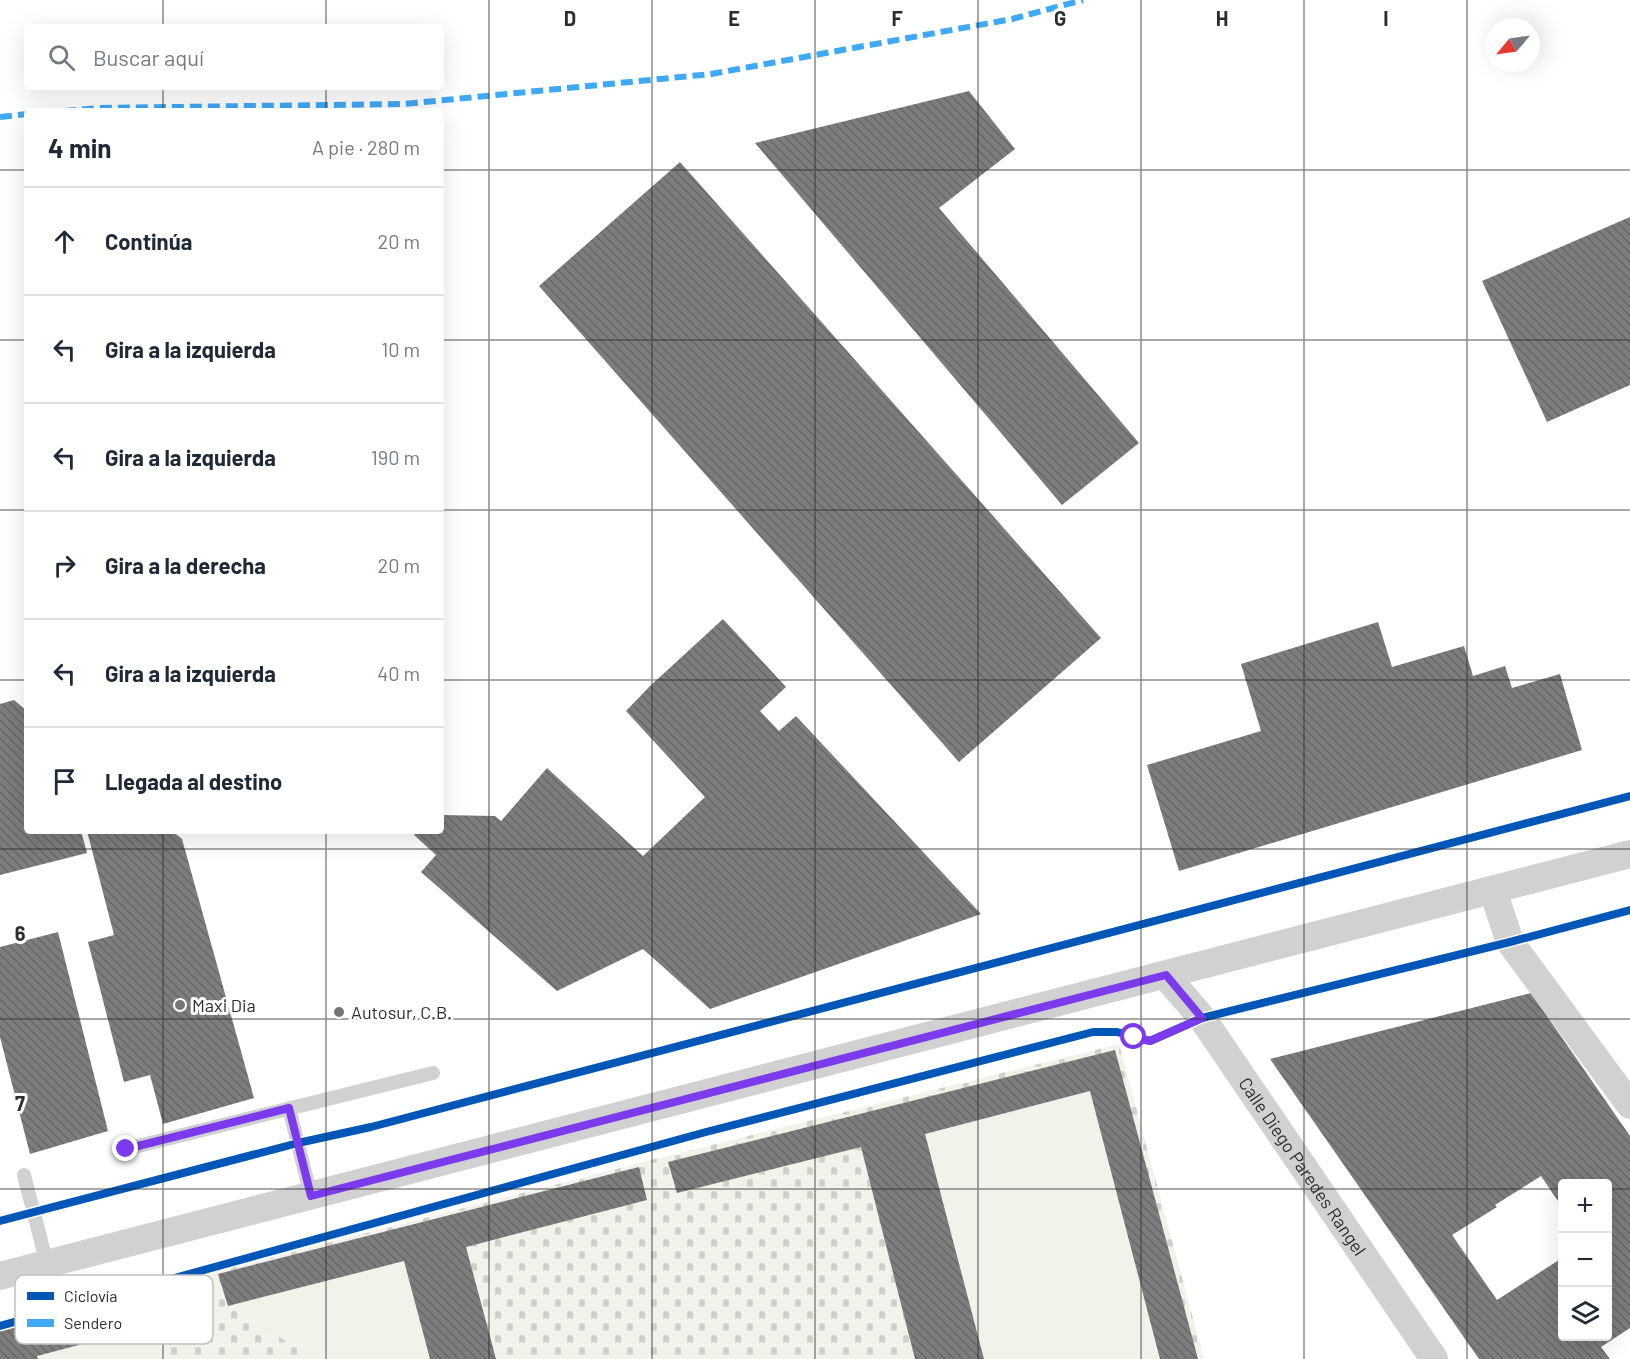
<!DOCTYPE html>
<html lang="es">
<head>
<meta charset="utf-8">
<style>
	body { margin:0; font-family:Barlow,sans-serif; background:#f6f6f7; color:#1f2937 }
	.controls { position:absolute; right:18px; bottom:18px; display:grid; overflow:hidden; border-radius:6px; box-shadow:0 6px 24px #0002 }
	.controls button { width:54px; height:54px; display:grid; place-items:center; padding:0; border:0; border-bottom:2px solid #e0e1e3; background:#fff; color:#1f2937; font:30px sans-serif }
	.compass { position:absolute; left:1486px; top:18px; width:54px; height:54px; border-radius:50%; background:#fff; box-shadow:0 6px 24px #0002; rotate:241deg }
	.stop { position:absolute; width:18px; height:18px; margin:-14px; border:4px solid #7c3aed; border-radius:50%; background:#fff }
	.stop.end { background:#7c3aed; border-color:#fff; box-shadow:0 2px 6px #0008 }
	.list { margin:0; padding:0; list-style:none }
	h2 { display:flex; justify-content:space-between; align-items:center; height:78px; margin:0; padding:0 24px; font-size:26px }
	h2 small { font-size:20px; font-weight:400; color:#747a83 }
	.list li { display:grid; grid-template-columns:39px 1fr auto; gap:18px; align-items:center; box-sizing:border-box; height:108px; padding:0 24px; border-top:2px solid #e0e1e3 }
	.list b { display:block; font-size:22px; white-space:nowrap }
	.list em { font-size:20px; font-style:normal; color:#747a83 }
	.icon { flex:none; width:33px; height:33px; fill:none; stroke:currentColor; stroke-width:2; stroke-linecap:round; stroke-linejoin:round }
	.map { position:relative; flex:none; width:1630px; height:1359px; overflow:hidden }
	.search { position:absolute; background:#fff; box-shadow:0 6px 24px #0002; left:24px; top:24px; width:420px; height:66px; display:flex; align-items:center; gap:15px; box-sizing:border-box; padding:0 21px; border-radius:6px; color:#747a83; font-size:22px }
	.panel { position:absolute; background:#fff; box-shadow:0 6px 24px #0002; left:24px; top:108px; width:420px; height:726px; border-radius:6px }
	.map>svg:first-child { display:block }
</style>
</head>
<body>
<div class="map">
<svg width="1630" height="1359" viewBox="0 0 1630 1359">
	<defs>
		<pattern id="cemetery-stones" width="16" height="16" patternUnits="userSpaceOnUse" patternTransform="scale(1.5)"><rect width="16" height="16" fill="#f1f3eb"/><path d="M2 7V4a2 2 0 0 1 4 0v3zM10 15v-3a2 2 0 0 1 4 0v3z" fill="#cfd0ca"/></pattern>
		<pattern id="building-back-hatch" width="6" height="6" patternUnits="userSpaceOnUse" patternTransform="scale(1.5)"><rect width="6" height="6" fill="#7d7d7d"/><path d="M-1 5l2 2M0 0l6 6M5-1l2 2" fill="none" stroke="#676767"/></pattern>
	</defs>
	<rect width="100%" height="100%" fill="#fff"/>
	<path fill="url(#cemetery-stones)" d="M 1119,1044 L 1204,1359 L 0,1359 L 0,1327 L 655,1159 Z"/>
	<path fill="#f1f3eb" d="M 1090,1091 L 1160,1359 L 984,1359 L 925,1134 Z
		M 404,1261 L 430,1359 L 316,1359 L 228,1306 Z
		M 172,1320 L 152,1359 L 38,1359 L 37,1356 Z"/>
	<path fill="url(#building-back-hatch)" fill-rule="evenodd" d="M 969,91 L 1015,149 L 939,208 L 1139,443 L 1062,505 L 755,143 Z
		M 680,162 L 1101,638 L 959,762 L 539,286 Z
		M 1630,217 L 1630,385 L 1547,422 L 1482,281 Z
		M 723,619 L 786,687 L 760,711 L 779,731 L 796,716 L 981,914 L 710,1009 L 643,949 L 557,991 L 421,872 L 436,855 L 414,835 L 417,831 L 441,831 L 441,815 L 495,816 L 501,821 L 547,768 L 643,856 L 705,797 L 626,711 L 649,687 Z
		M 1378,622 L 1392,667 L 1464,646 L 1473,676 L 1505,666 L 1512,688 L 1560,674 L 1582,750 L 1179,871 L 1147,765 L 1261,731 L 1241,664 Z
		M 14,700 L 27,711 L 27,831 L 81,831 L 87,853 L 0,875 L 0,704 Z
		M 87,831 L 172,831 L 182,839 L 254,1098 L 163,1124 L 150,1075 L 124,1082 L 88,942 L 114,935 Z
		M 58,932 L 108,1131 L 30,1154 L 0,1037 L 0,947 Z
		M 1531,993 L 1630,1136 L 1630,1328 L 1601,1347 L 1610,1359 L 1479,1359 L 1270,1059 ZM 1541,1176 L 1562,1207 L 1562,1184 L 1608,1184 L 1608,1336 L 1562,1336 L 1562,1258 L 1497,1300 L 1452,1235 L 1497,1207 L 1495,1205 Z
		M 1115,1050 L 1198,1359 L 1160,1359 L 1090,1091 L 925,1134 L 984,1359 L 915,1359 L 861,1147 L 677,1193 L 668,1162 Z
		M 639,1167 L 647,1200 L 466,1247 L 496,1359 L 430,1359 L 404,1261 L 228,1306 L 218,1274 Z
		M 172,1286 L 181,1318 L 37,1356 L 38,1359 L 0,1359 L 0,1331 Z"/>
	<g fill="none" stroke-linecap="round" stroke-linejoin="round">
		<path stroke="#d1d1d1" stroke-width="14" d="M 289,1108 L 311,1196
			M 126,1149 L 433,1073
			M 24,1175 L 47,1264"/>
		<g stroke="#d1d1d1" stroke-width="28">
			<path d="M 1493,891 L 1510,942 L 1630,1105"/>
			<path id="s1" d="M 1165,975 L 1202,1018 L 1434,1359"/>
			<path d="M 0,1276 L 1630,854"/>
		</g>
		<path stroke="#3fa9f5" stroke-width="6" stroke-dasharray="12 6" stroke-linecap="butt" d="M 64,111 L 99,108 L 404,104 L 711,74 L 1012,19 L 1083,0
			M 0,117 L 27,114"/>
		<defs>
			<path id="cycleway" d="M 0,1221 L 298,1143 L 371,1127 L 1630,796
				M 0,1326 L 706,1132 L 1093,1032 L 1117,1032 L 1150,1041 L 1202,1018 L 1510,942 L 1630,910"/>
		</defs>
		<use href="#cycleway" stroke="#fff" stroke-width="11"/>
		<use href="#cycleway" stroke="#0057b8" stroke-width="8"/>
	</g>
	<g fill="none" stroke-linecap="round" stroke-linejoin="round">
		<path stroke="#7c3aed" stroke-width="8" d="M 126,1149 L 289,1108 L 311,1196 L 1166,975 L 1202,1018 L 1150,1041 L 1134,1037"/>
	</g>
	<path fill="none" stroke="#2c2c2c" stroke-width="1.5" stroke-opacity="0.55" d="M 163,0 L 163,27M 326,0 L 326,27M 489,0 L 489,1359M 652,0 L 652,1359M 815,0 L 815,1359M 978,0 L 978,1359M 1141,0 L 1141,1359M 1304,0 L 1304,1359M 1467,0 L 1467,1359M 163,87 L 163,111M 326,87 L 326,111M 0,170 L 27,170M 441,170 L 1630,170M 0,340 L 27,340M 441,340 L 1630,340M 0,510 L 27,510M 441,510 L 1630,510M 0,680 L 27,680M 441,680 L 1630,680M 163,831 L 163,1359M 326,831 L 326,1359M 0,849 L 1630,849M 0,1019 L 1630,1019M 0,1189 L 1562,1189M 1608,1189 L 1630,1189"/>
	<g fill="#767676" stroke="#fff" stroke-width="2">
		<circle cx="180" cy="1005" r="6"/>
		<circle cx="339" cy="1012" r="6"/>
	</g>
	<g text-anchor="middle" dominant-baseline="central" stroke-width="6" stroke-linejoin="round" paint-order="stroke">
		<g font-size="18" fill="#2c2c2c" stroke="#fff" text-anchor="start">
			<text x="192" y="1005">Maxi Dia</text>
			<text x="351" y="1012">Autosur, C.B.</text>
		</g>
		<g font-size="18" fill="#2c2c2c" stroke="#fff">
			<text stroke="none"><textPath href="#s1" startOffset="236">Calle Diego Paredes Rangel</textPath></text>
		</g>
	</g>
	<rect x="15" y="1275" width="198" height="69" rx="9" fill="#fff" stroke="#c0c0c0" stroke-width="1.5"/>
	<rect x="27" y="1292" width="27" height="8" fill="#0057b8"/>
	<rect x="27" y="1319" width="27" height="8" fill="#3fa9f5"/>
	<g font-size="16" fill="#2c2c2c">
		<text x="64" y="1302">Ciclovía</text>
		<text x="64" y="1329">Sendero</text>
	</g>
	<g font-size="20" text-anchor="middle" font-weight="bold" fill="#2c2c2c" stroke="#fff" stroke-width="6" stroke-linejoin="round" paint-order="stroke">
		<text x="570" y="26">D</text>
		<text x="734" y="26">E</text>
		<text x="897" y="26">F</text>
		<text x="1060" y="26">G</text>
		<text x="1222" y="26">H</text>
		<text x="1386" y="26">I</text>
		<text x="20" y="941">6</text>
		<text x="20" y="1111">7</text>
	</g>
</svg>
<div class="controls">
<button>+</button>
<button>−</button>
<button><svg class="icon" aria-label="layers" viewBox="0 0 24 24"><path d="M12 4l9 5-9 5-9-5zM3 14l9 5 9-5"/></svg></button>
</div>
<svg class="compass" viewBox="-18 -18 36 36"><path d="M0-13l5 13h-10z" fill="#e53935"/><path d="M0 13l5-13h-10z" fill="#747a83"/></svg>
<div class="stop" style="left:1134px;top:1037px"></div>
<div class="stop end" style="left:126px;top:1149px"></div>
<div class="search"><svg class="icon" aria-label="search" viewBox="0 0 24 24"><circle cx="10" cy="10" r="6"/><path d="M15 15l6 6"/></svg>Buscar aquí</div>
<section class="panel">
<h2>4 min<small>A pie · 280 m</small></h2>
<ul class="list">
<li><svg class="icon" aria-label="ahead" viewBox="0 0 24 24"><path d="M12 20V5M6 11l6-6 6 6"/></svg><div><b>Continúa</b></div><em>20 m</em></li>
<li><svg class="icon" aria-label="left" viewBox="0 0 24 24"><path d="M17 20v-9H6M10 6l-5 5 5 5"/></svg><div><b>Gira a la izquierda</b></div><em>10 m</em></li>
<li><svg class="icon" aria-label="left" viewBox="0 0 24 24"><path d="M17 20v-9H6M10 6l-5 5 5 5"/></svg><div><b>Gira a la izquierda</b></div><em>190 m</em></li>
<li><svg class="icon" aria-label="right" viewBox="0 0 24 24"><path d="M7 20v-9h11M14 6l5 5-5 5"/></svg><div><b>Gira a la derecha</b></div><em>20 m</em></li>
<li><svg class="icon" aria-label="left" viewBox="0 0 24 24"><path d="M17 20v-9H6M10 6l-5 5 5 5"/></svg><div><b>Gira a la izquierda</b></div><em>40 m</em></li>
<li><svg class="icon" aria-label="arrive" viewBox="0 0 24 24"><path d="M6 21V4h12l-3 4 3 4H6"/></svg><div><b>Llegada al destino</b></div></li>
</ul>
</section>
</div>
</body>
</html>
